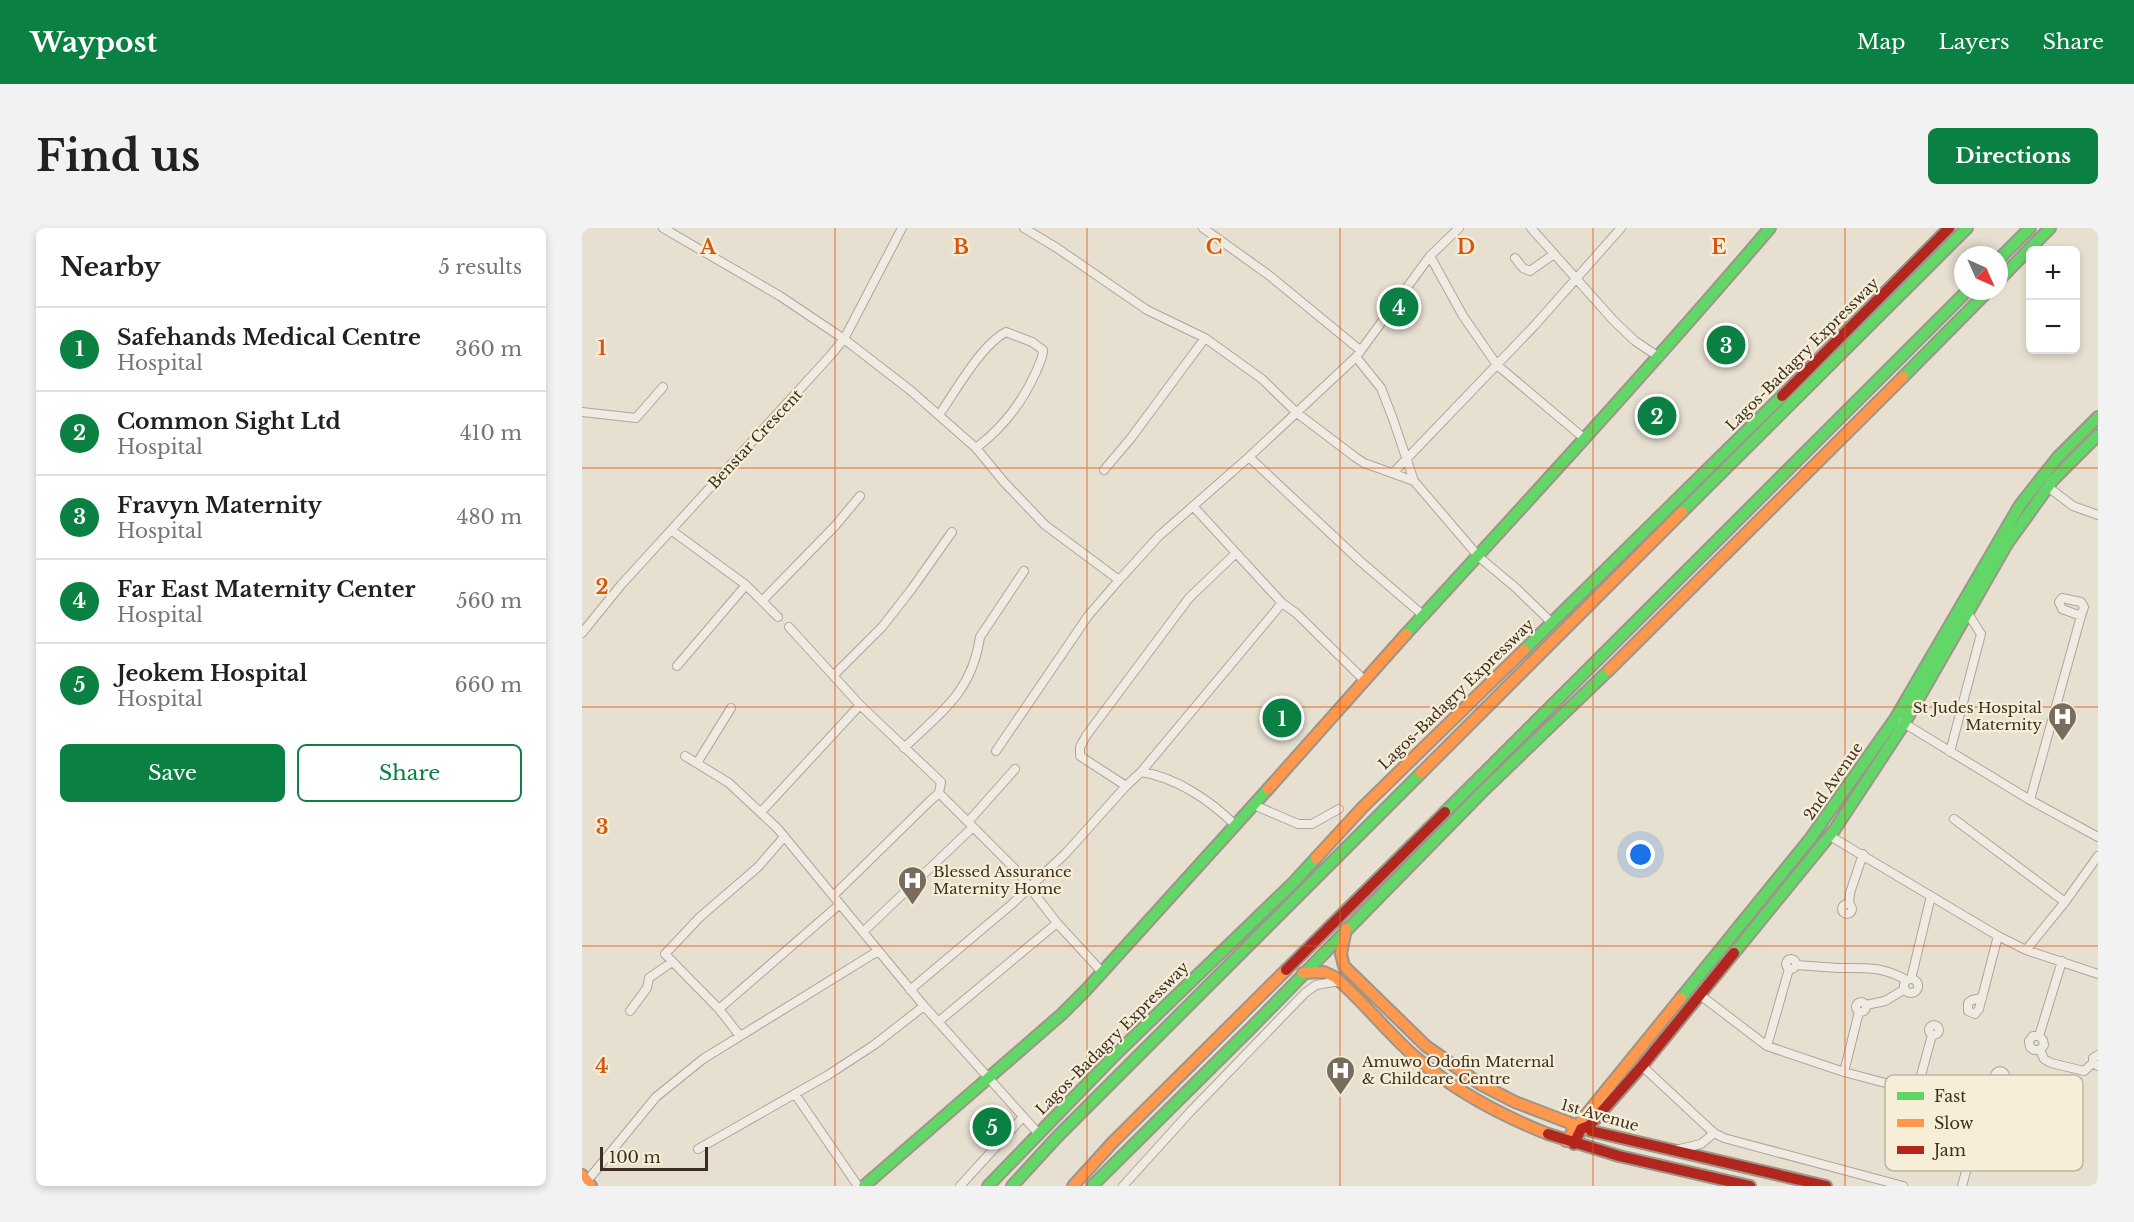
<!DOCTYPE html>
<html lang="en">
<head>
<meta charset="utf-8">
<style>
	body { margin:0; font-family:"Libre Baskerville",serif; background:#f2f2f2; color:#202124 }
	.controls { position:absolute; right:18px; top:18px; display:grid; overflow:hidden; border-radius:9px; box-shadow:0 3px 9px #0003 }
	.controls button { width:54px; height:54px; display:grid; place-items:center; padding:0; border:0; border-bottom:2px solid #e0e0e0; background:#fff; color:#202124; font:30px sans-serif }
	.compass { position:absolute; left:1372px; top:18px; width:54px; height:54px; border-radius:50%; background:#fff; box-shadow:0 3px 9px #0003; rotate:135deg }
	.scale { position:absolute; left:18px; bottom:15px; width:108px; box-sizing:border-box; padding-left:6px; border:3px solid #3d2e20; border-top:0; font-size:16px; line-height:21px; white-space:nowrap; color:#3d2e20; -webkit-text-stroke:4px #f7eed8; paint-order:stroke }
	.you { position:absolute; left:1059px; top:627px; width:21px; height:21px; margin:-15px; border:4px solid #fff; border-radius:50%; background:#1a73e8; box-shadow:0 0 0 9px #1a73e833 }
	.badge { display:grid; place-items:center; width:39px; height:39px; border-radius:50%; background:#0b8043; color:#fff; font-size:20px; font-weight:700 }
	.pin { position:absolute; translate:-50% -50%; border:3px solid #fff; box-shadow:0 2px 6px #0006 }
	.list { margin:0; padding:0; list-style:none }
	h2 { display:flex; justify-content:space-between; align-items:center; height:78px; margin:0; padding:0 24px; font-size:26px }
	h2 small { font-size:20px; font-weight:400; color:#757577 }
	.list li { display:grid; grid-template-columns:39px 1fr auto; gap:18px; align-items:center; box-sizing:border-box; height:84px; padding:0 24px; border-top:2px solid #e0e0e0 }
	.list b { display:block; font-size:22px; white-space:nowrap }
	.list p { margin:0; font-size:20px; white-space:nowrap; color:#757577 }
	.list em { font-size:20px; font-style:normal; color:#757577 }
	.actions { display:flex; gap:12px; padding:18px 24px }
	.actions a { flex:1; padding:14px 0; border:2px solid #0b8043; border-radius:9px; text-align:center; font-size:21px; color:#0b8043 }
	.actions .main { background:#0b8043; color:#fff }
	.map { position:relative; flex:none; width:1516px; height:958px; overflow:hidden; border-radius:9px }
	header { display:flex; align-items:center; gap:36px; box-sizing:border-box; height:84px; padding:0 30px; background:#0b8043; color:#fff }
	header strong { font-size:28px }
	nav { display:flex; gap:33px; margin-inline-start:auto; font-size:21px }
	.intro { display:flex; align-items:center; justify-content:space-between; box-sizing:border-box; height:144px; padding:0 36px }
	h1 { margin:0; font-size:42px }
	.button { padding:15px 27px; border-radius:9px; background:#0b8043; color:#fff; font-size:21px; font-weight:700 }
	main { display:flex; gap:36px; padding:0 36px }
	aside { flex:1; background:#fff; border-radius:9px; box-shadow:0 3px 9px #0003 }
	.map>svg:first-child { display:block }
</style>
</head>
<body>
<header>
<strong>Waypost</strong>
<nav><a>Map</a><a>Layers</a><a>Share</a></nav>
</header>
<div class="intro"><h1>Find us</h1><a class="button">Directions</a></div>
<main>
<aside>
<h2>Nearby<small>5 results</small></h2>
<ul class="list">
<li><span class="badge">1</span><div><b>Safehands Medical Centre</b><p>Hospital</p></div><em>360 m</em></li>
<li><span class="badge">2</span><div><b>Common Sight Ltd</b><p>Hospital</p></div><em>410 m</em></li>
<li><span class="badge">3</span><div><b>Fravyn Maternity</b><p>Hospital</p></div><em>480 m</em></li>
<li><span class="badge">4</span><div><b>Far East Maternity Center</b><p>Hospital</p></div><em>560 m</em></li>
<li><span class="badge">5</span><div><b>Jeokem Hospital</b><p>Hospital</p></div><em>660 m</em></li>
</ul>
<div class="actions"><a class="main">Save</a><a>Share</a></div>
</aside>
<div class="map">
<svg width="1516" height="958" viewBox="0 0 1516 958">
	<rect width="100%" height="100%" fill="#e7e0d1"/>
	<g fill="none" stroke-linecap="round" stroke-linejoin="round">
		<defs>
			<path id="street" d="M 81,0 L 198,68 L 262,111 L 328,162 L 394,220 L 422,254 L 463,297 L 537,352
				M 442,0 L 475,20 L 565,82 L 623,110 L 680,151 L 715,185 L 773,229 L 782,235 L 832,253 L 897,329 L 934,360 L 969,394
				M 621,0 L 688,48 L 778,122
				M 949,0 L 1032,93 L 1053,113 L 1077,129
				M 848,28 L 881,88 L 915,137 L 1003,211
				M 933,30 L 941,40 L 948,43 L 972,26
				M 774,129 L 799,160 L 811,191 L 832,253
				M 0,184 L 54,190 L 81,159
				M 357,187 C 373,164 399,117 424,104 L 450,114 L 461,122 C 461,130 457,136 454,144 C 440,175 422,199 394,220
				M 667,229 L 778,333 L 842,388
				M 522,242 L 549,210 L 623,110
				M 811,245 L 953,97 L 1039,0
				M 1466,259 L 1491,278 L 1516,287
				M 611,278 L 700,375 L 714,385 L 782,452
				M 89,302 L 164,357 L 196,389
				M 654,325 L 607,370 L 504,508 L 498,519 L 498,528 L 544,558 L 559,544 L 700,375
				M 181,372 L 253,298 L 278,268
				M 207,399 L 278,477 L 359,554 L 357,565 L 435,643 L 475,695 L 520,744
				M 0,405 L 39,357 L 248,128 L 262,111 L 320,0
				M 95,438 L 164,357
				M 252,447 L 300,399 L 329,362 L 370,304
				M 1320,494 L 1448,572 L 1516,609
				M 322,520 C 360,483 390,464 398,409 L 442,343
				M 414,523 L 506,388 L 537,352 L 577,308 L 667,229 L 774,129 L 848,28 L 877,0
				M 1368,524 L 1399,406 L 1385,384
				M 103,528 L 147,555 L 196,601 L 342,778 L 456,905
				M 115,535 L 149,480
				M 559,544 C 594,549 629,573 653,597
				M 1448,572 L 1499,388 L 1502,379 L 1499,374 L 1480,370 L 1477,374 L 1480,381 L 1499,388
				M 672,577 L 716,596 L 730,596 L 757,581
				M 179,584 L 278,477
				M 1372,591 L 1483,674
				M 386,594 L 433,541
				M 1248,608 L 1416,708 L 1444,722 L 1516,746
				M 252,667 L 348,573 L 357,565
				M 1267,676 L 1268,665 L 1281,626
				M1260 681a5 5 0 1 1 10 0a5 5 0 1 1-10 0Z
				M 281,704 L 390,600
				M 1444,722 L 1483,674 L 1516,628
				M1204 736a5 5 0 1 1 10 0a5 5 0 1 1-10 0Z
				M 1214,737 C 1228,738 1242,739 1256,740 C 1282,740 1301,738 1324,752
				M1322 758a7 7 0 1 1 14 0a7 7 0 1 1-14 0Z
				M 1329,751 L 1349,668
				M 328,762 L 430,676 L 484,625 L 544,558
				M 1118,767 L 1185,818 L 1262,844 L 1401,881
				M 1400,770 L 1390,772 L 1386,775 L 1386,783 L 1393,786 L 1397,781 L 1416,708
				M1274 779a5 5 0 1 1 10 0a5 5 0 1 1-10 0Z
				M 1284,777 L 1303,773 L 1323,761
				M 137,781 L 258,676
				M 48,783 L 65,760 L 67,750 L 90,734
				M 356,794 L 475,695
				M1347 802a5 5 0 1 1 10 0a5 5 0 1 1-10 0Z
				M 158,808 L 137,781 L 83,726 L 118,689 L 176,639 L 202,609
				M 1457,808 L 1480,733
				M 1185,818 L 1207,741
				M 1458,822 L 1452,822 L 1448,819 L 1447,813 L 1451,808 L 1457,808 L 1461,812 L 1462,817 L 1458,822 L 1462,831 L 1469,835 L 1502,843 L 1511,835
				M 1516,827 L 1511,830 L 1511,835 L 1516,838
				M 1060,838 L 1132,905 L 1142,910 L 1321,958
				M1413 848a5 5 0 1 1 10 0a5 5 0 1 1-10 0Z
				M 1262,844 L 1277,784
				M 1335,862 L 1350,807
				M 213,866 L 276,958
				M 116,921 L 246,847 L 292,817 L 342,778
				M 1093,922 L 1119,916 L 1132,905
				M 5,953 L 74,869 L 121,831 L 296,723
				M 378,958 L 441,889
				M 541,958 L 608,884 L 723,765 L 734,757 L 758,753
				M 1380,958 L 1401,881 L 1415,852"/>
			<path id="fast" d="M 1417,31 L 1448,0
				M 1417,52 L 1468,0
				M 1321,149 L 1406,63
				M 1100,284 L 1385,0
				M 824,406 C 947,272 1070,138 1188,0
				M 942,422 L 1200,168
				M 863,584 L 1385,63
				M 1152,725 L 1253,601 L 1322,496 L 1425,316 L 1471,252 L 1516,207
				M 1099,770 L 1228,611 L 1313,491 L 1438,277 L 1476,229 L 1516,189
				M 282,958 L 480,786 L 504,762 L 686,561
				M 406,958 L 535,825 L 711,655 L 734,630
				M 430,958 L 476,908 L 839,545
				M 510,958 L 668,801 L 900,564 L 1027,442"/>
			<path id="slow" d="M 1027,442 L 1321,149
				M 839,545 L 1100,284
				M 686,561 L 824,406
				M 734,630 L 781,579 L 942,422
				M 764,701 L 759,726 L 762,738 L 844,818 L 898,856 L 933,874 L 1009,903
				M 721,745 L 742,744 L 753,749 C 781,773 804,803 831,827 C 870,861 918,887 966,906
				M 984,913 L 990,905 L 991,897 L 995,898 L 1099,770
				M 0,947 L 9,958
				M 491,958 L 531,914 L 704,742"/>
			<path id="jam" d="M 1200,168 L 1367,0
				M 704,742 L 863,584
				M 1009,903 L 1244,958
				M 966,906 L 1037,928 L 1168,958
				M 992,916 L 999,901 L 1007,898 L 1060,838 L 1152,725"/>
		</defs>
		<use href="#street" stroke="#ada599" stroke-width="10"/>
		<use href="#fast" stroke="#9c958a" stroke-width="14"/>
		<use href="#slow" stroke="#9c958a" stroke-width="14"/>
		<use href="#jam" stroke="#9c958a" stroke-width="14"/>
		<use href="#street" stroke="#efebe3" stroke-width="8"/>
		<use href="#fast" stroke="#63d668" stroke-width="10"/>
		<use href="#slow" stroke="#ff974d" stroke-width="10"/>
		<use href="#jam" stroke="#b3261e" stroke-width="10"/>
	</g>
	<path fill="none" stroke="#d7550e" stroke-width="1.5" stroke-opacity="0.55" d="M 253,0 L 253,958M 505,0 L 505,958M 758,0 L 758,958M 1011,0 L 1011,958M 1263,0 L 1263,958M 0,240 L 1516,240M 0,479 L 1516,479M 0,718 L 1516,718"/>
	<defs>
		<symbol id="hospital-pin" viewBox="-11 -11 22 30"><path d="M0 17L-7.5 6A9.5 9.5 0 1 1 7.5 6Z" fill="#786c5e" stroke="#f7eed8"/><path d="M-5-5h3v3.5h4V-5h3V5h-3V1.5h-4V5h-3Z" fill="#fff"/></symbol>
	</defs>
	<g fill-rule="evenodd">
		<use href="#hospital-pin" x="1464" y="472" width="33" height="45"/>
		<use href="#hospital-pin" x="314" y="636" width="33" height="45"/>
		<use href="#hospital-pin" x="742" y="826" width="33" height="45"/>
	</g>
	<g text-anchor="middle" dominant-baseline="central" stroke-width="4.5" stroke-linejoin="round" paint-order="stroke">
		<g font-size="15" fill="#3d2e20" stroke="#f7eed8">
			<text transform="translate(1220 126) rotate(-45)">Lagos-Badagry Expressway</text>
			<text transform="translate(173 211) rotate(-47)">Benstar Crescent</text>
			<text transform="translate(874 466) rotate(-44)">Lagos-Badagry Expressway</text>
			<text transform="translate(1251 553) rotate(-55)">2nd Avenue</text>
			<text transform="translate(530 810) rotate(-45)">Lagos-Badagry Expressway</text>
			<text transform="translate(1018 887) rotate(16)">1st Avenue</text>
		</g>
		<g font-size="15" fill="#3d2e20" stroke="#f7eed8" text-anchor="start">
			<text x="1460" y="479" text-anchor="end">St Judes Hospital<tspan x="1460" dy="17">Maternity</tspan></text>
			<text x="351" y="643">Blessed Assurance<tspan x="351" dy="17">Maternity Home</tspan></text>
			<text x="780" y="833">Amuwo Odofin Maternal<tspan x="780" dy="17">&amp; Childcare Centre</tspan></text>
		</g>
	</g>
	<rect x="1303" y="847" width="198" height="96" rx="9" fill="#f7eed8" stroke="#bfb4a1" stroke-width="1.5"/>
	<rect x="1315" y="864" width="27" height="8" fill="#63d668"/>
	<rect x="1315" y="891" width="27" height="8" fill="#ff974d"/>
	<rect x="1315" y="918" width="27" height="8" fill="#b3261e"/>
	<g font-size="16" fill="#3d2e20">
		<text x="1352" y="874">Fast</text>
		<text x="1352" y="901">Slow</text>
		<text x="1352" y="928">Jam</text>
	</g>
	<g font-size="20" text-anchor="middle" font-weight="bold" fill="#d7550e" stroke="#f7eed8" stroke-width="4.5" stroke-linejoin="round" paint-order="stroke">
		<text x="126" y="26">A</text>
		<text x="379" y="26">B</text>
		<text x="632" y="26">C</text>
		<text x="884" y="26">D</text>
		<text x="1137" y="26">E</text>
		<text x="20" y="127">1</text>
		<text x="20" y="366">2</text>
		<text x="20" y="606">3</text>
		<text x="20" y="845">4</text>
	</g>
</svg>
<div class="controls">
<button>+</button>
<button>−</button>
</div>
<svg class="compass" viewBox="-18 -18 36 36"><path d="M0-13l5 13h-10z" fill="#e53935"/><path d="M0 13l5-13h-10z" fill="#757577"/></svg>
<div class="scale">100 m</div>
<div class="you"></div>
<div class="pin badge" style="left:700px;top:490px">1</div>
<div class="pin badge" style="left:1075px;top:188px">2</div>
<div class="pin badge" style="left:1144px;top:117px">3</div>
<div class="pin badge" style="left:817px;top:79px">4</div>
<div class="pin badge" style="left:410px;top:899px">5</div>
</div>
</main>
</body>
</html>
